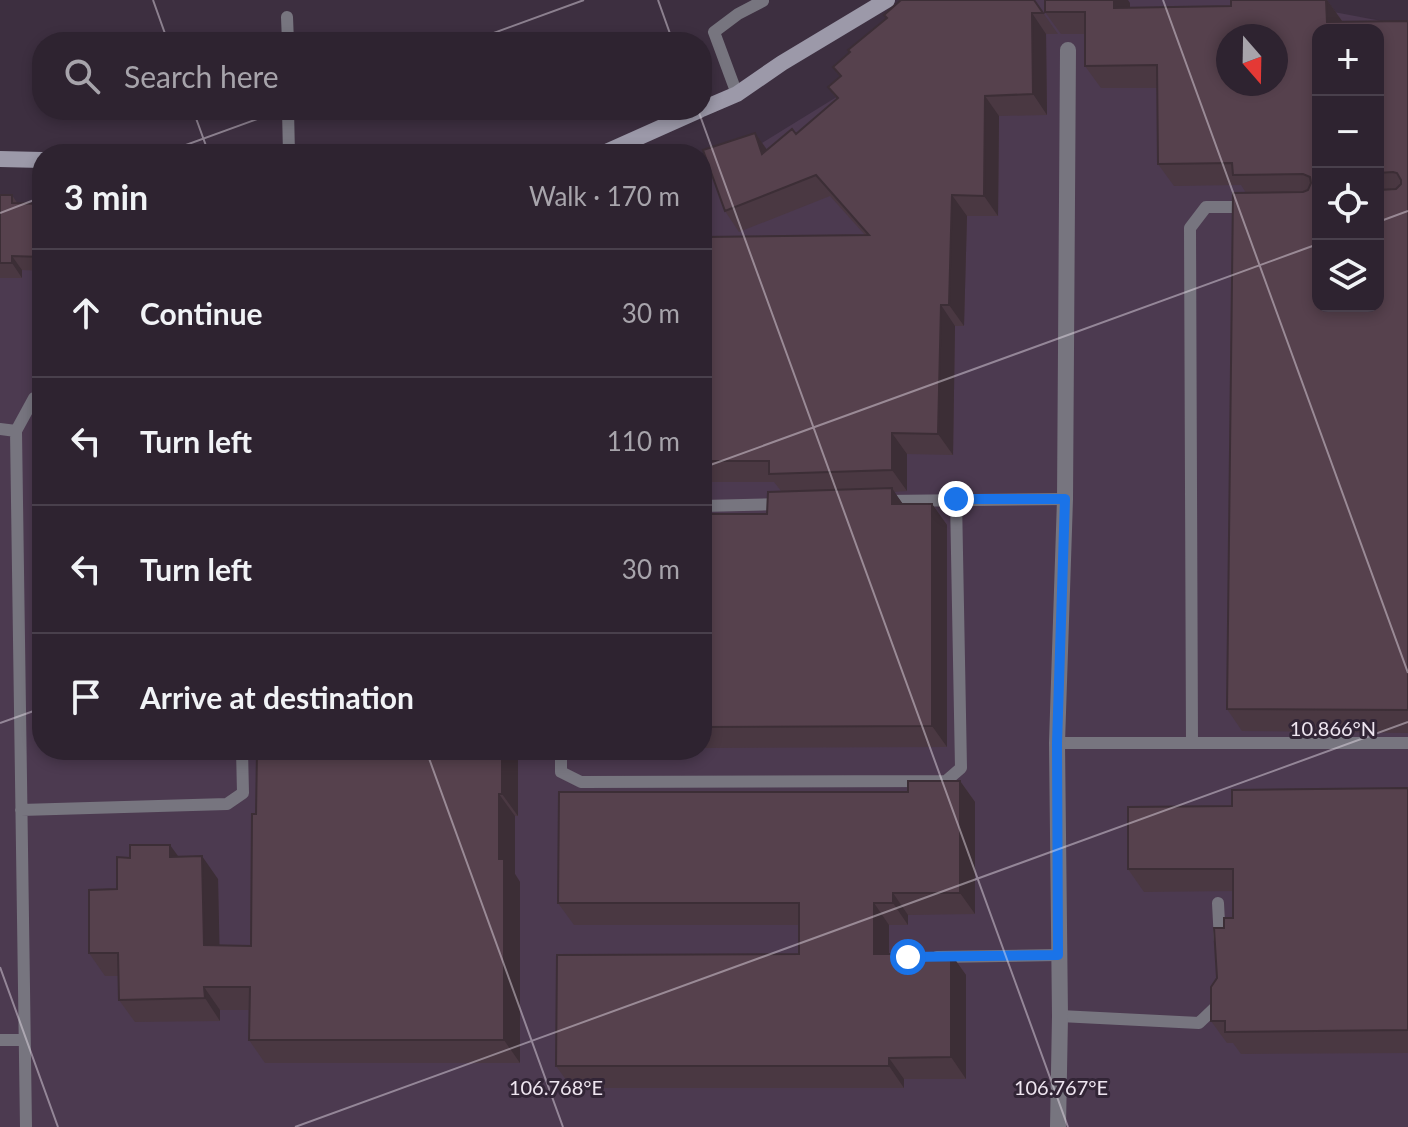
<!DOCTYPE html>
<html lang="en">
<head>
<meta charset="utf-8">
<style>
	body { margin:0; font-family:Lato,sans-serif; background:#3a2f3c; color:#f1f3f6 }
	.controls { position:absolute; right:24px; top:24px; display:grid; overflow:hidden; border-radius:16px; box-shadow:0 4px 12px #0003 }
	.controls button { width:72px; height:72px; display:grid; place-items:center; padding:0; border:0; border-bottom:2px solid #49404c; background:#2e2330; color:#f1f3f6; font:40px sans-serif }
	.compass { position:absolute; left:1216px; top:24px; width:72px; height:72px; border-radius:50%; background:#2e2330; box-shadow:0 4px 12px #0003; rotate:160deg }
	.stop { position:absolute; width:24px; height:24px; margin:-18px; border:6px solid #1a73e8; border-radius:50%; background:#fff }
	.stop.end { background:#1a73e8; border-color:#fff; box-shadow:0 2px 8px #0008 }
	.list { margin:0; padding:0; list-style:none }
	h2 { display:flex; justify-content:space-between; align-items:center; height:104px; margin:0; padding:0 32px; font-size:34px }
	h2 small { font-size:26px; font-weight:400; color:#a7a4ab }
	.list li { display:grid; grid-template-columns:52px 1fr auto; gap:24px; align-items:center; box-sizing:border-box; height:128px; padding:0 32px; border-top:2px solid #49404c }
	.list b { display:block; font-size:30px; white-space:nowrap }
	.list em { font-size:26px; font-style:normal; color:#a7a4ab }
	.icon { flex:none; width:44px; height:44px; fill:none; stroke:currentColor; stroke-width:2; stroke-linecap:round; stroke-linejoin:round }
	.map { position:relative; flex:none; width:1408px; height:1127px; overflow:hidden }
	.search { position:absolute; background:#2e2330; box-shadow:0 4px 12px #0003; left:32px; top:32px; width:680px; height:88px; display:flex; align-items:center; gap:20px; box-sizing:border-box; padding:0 28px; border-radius:32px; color:#a7a4ab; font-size:30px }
	.panel { position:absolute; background:#2e2330; box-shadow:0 4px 12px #0003; left:32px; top:144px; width:680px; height:616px; border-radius:32px }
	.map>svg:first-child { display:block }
</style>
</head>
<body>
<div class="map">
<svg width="1408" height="1127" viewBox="0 0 1408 1127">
	<rect width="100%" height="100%" fill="#3d2f40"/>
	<path fill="#4c3a50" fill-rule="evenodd" d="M 1008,0 L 1270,0 L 1408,26 L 1408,1127 L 0,1127 L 0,214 L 42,215 L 42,750 L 702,750 L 702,180 L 968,16 ZM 1318,30 L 1378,30 L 1378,306 L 1318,306 ZM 1228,36 L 1276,36 L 1276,84 L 1228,84 Z"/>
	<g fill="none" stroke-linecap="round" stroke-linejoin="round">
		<path stroke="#77757f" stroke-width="12" d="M 287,17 L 288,42
			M 737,94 L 714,32 L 738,14 L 763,1
			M 288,110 L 289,154
			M 0,429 L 16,431
			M 885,501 L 1065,499
			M 702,506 L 782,504
			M 1192,742 L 1190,228 L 1206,207 L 1247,207
			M 1057,743 L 1408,743
			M 561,750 L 561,772 L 581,782 L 946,781 L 961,768 L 956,499
			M 21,810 L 227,804 L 243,793 L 242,750
			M 1218,903 L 1220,942
			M 937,957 L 1058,955
			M 1060,1016 L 1199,1023 L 1223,1000
			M 0,1040 L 24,1040
			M 26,1127 L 16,431 L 34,398 L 42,395"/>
		<path stroke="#77757f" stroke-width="16" d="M 1058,1127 L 1060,1016 L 1057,743 L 1065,499 L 1068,50"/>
		<path stroke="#9c99a9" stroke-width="16" d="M 702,109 L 737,94 L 782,63 L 887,0
			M 597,154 L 606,152 L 700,110
			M 0,159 L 42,160"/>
	</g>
	<path fill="#4a3842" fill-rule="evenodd" d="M 1034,0 L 1058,34 L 1046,34 L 1047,115 L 999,116 L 998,216 L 967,216 L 964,326 L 955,326 L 953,455 L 907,454 L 907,491 L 894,492 L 903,504 L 932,504 L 947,525 L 947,747 L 702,748 L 702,514 L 767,514 L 781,491 L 774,482 L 702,482 L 702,349 L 865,235 L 830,196 L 739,232 L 725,211 L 755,133 L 767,150 L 796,134 L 837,99 L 828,87 L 840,77 L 833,67 Z
		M 1231,0 L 1327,0 L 1342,21 L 1408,21 L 1408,733 L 1242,731 L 1227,709 L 1246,193 L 1241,185 L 1174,186 L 1158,164 L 1157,88 L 1101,88 L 1085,66 L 1085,34 L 1061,34 L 1045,12 L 1130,3 L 1130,8 L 1231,6 ZM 1378,30 L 1378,306 L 1318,306 Z
		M 0,195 L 12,195 L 18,204 L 42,204 L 42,271 L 22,270 L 22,278 L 0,278 Z
		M 257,750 L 518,750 L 518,816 L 515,816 L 515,874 L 520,882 L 520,1063 L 265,1063 L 249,1040 L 249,1010 L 220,1010 L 220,1021 L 135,1022 L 119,1000 L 119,976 L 105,976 L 89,953 L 117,889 L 178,857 L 218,879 L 219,946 L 251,946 L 256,814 Z
		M 960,781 L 975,802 L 975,914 L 908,915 L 908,925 L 889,925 L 889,954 L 951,954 L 966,975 L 966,1079 L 904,1079 L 904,1088 L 572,1088 L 556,1066 L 799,954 L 799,925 L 574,925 L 558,903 L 908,792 Z
		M 1408,788 L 1408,1053 L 1241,1054 L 1233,1043 L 1227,1043 L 1211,1021 L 1224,928 L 1233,918 L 1233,891 L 1144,892 L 1128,869 Z"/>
	<path fill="#3c2e36" d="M 1114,0 L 1128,0 L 1130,3 L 1130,30 L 1114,8 Z
		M 1326,0 L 1327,0 L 1342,21 L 1327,22 Z
		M 1032,13 L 1046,34 L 1047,115 L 1033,94 Z
		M 985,96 L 999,116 L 998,216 L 984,196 Z
		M 755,133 L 770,154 L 762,154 Z
		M 952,195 L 967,216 L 964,326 L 949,305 Z
		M 12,256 L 22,270 L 22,278 L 12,263 Z
		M 941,305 L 955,326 L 953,455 L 938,434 Z
		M 892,433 L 907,454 L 907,491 L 892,470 Z
		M 892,488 L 906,509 L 892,504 Z
		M 932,504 L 947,525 L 947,747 L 932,726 Z
		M 502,750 L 518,750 L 518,816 L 502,794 Z
		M 960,781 L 975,802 L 975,914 L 960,893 Z
		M 499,794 L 515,816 L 515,874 L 520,882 L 520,1063 L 504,1040 L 499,859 Z
		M 170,845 L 186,867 L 170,857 Z
		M 202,856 L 218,879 L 220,968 L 204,945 Z
		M 893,893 L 908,915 L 908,925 L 893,903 Z
		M 874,903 L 889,925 L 889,975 L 874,954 Z
		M 951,954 L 966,975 L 966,1079 L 951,1057 Z
		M 204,987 L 220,1010 L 220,1021 L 205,998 Z
		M 889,1058 L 904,1079 L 904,1088 L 889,1066 Z"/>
	<path fill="#56414d" stroke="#3c2e36" stroke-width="2" fill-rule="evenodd" d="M 901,0 L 1034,0 L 1043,13 L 1032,13 L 1033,94 L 985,96 L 984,196 L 952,195 L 949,305 L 941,305 L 938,434 L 892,433 L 892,470 L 769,474 L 769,461 L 702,461 L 703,237 L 869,235 L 816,175 L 725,211 L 703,150 L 755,133 L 762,154 L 792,129 L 796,134 L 838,98 L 828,87 L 841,76 L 833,67 L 850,52 L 848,50 L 887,18 L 884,15 Z
		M 1045,0 L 1114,0 L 1114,8 L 1231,6 L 1231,0 L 1326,0 L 1327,22 L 1408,21 L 1408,710 L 1227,709 L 1233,193 L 1303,192 L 1308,190 L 1311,183 L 1310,177 L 1303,174 L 1233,175 L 1232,163 L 1158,164 L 1157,65 L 1085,66 L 1085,12 L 1045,12 ZM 1318,30 L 1378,30 L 1378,173 L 1393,172 L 1397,173 L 1401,180 L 1401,184 L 1396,189 L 1378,190 L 1378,306 L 1318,306 ZM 1228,36 L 1276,36 L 1276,84 L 1228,84 Z
		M 0,195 L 12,195 L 12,203 L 42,204 L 42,257 L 12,256 L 12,263 L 0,263 Z
		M 892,488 L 892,504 L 932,504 L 932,726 L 702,727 L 702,514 L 767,514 L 768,492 Z
		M 257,750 L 502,750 L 502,794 L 499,794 L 499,859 L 504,859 L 504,1040 L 249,1040 L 250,987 L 204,987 L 205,998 L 119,1000 L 118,953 L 89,953 L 89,890 L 117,889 L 117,857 L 130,858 L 130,845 L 170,845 L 170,857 L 202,856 L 204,945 L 251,946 L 252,814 L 256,814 Z
		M 908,781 L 960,781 L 960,893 L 893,893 L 893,903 L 874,903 L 874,954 L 951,954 L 951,1057 L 889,1058 L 889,1066 L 556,1066 L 557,955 L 799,954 L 799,903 L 558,903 L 559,792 L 908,792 Z
		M 1408,788 L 1408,1030 L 1225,1032 L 1225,1021 L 1211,1021 L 1211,987 L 1217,978 L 1214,928 L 1224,928 L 1224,918 L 1233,918 L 1233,869 L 1128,869 L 1128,807 L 1232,806 L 1232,790 Z"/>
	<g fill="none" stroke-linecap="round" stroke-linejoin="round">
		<path stroke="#1a73e8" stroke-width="10" d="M 908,957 L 1058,955 L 1057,743 L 1065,499 L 956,499"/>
	</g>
	<path fill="none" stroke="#eee5f0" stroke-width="2" stroke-opacity="0.45" d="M 153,0 L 168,42M 658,0 L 673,42M 1163,0 L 1408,673M 469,42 L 584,0M 193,110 L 209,154M 698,110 L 1068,1127M 161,154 L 282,110M 0,213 L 42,197M 1378,222 L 1408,211M 702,468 L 1318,244M 0,723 L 42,708M 426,750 L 563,1127M 0,967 L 58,1127M 295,1127 L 1408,722"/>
	<g font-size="20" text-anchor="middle" fill="#eee5f0" stroke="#322536" stroke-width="6" stroke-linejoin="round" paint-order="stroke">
		<text x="1333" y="736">10.866°N</text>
		<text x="556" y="1095">106.768°E</text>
		<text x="1061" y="1095">106.767°E</text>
	</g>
</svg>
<div class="controls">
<button>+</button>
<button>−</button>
<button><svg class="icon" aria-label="locate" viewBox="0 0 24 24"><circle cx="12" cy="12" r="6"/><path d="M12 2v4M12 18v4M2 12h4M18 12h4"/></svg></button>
<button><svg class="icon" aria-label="layers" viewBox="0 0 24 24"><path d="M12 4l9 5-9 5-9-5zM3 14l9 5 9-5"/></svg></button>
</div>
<svg class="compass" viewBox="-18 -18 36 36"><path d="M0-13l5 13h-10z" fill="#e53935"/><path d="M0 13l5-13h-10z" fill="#a7a4ab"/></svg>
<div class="stop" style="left:908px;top:957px"></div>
<div class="stop end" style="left:956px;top:499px"></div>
<div class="search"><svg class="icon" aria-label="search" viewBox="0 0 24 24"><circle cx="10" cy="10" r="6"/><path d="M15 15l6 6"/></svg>Search here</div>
<section class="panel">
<h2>3 min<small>Walk · 170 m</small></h2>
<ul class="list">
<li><svg class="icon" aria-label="ahead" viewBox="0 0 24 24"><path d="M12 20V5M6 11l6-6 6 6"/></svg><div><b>Continue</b></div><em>30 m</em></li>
<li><svg class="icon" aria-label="left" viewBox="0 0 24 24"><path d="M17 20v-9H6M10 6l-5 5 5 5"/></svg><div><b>Turn left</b></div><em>110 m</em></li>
<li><svg class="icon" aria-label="left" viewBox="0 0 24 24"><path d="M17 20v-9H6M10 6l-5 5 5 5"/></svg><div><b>Turn left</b></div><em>30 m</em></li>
<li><svg class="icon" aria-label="arrive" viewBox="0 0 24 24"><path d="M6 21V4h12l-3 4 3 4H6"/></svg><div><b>Arrive at destination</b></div></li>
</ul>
</section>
</div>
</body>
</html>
